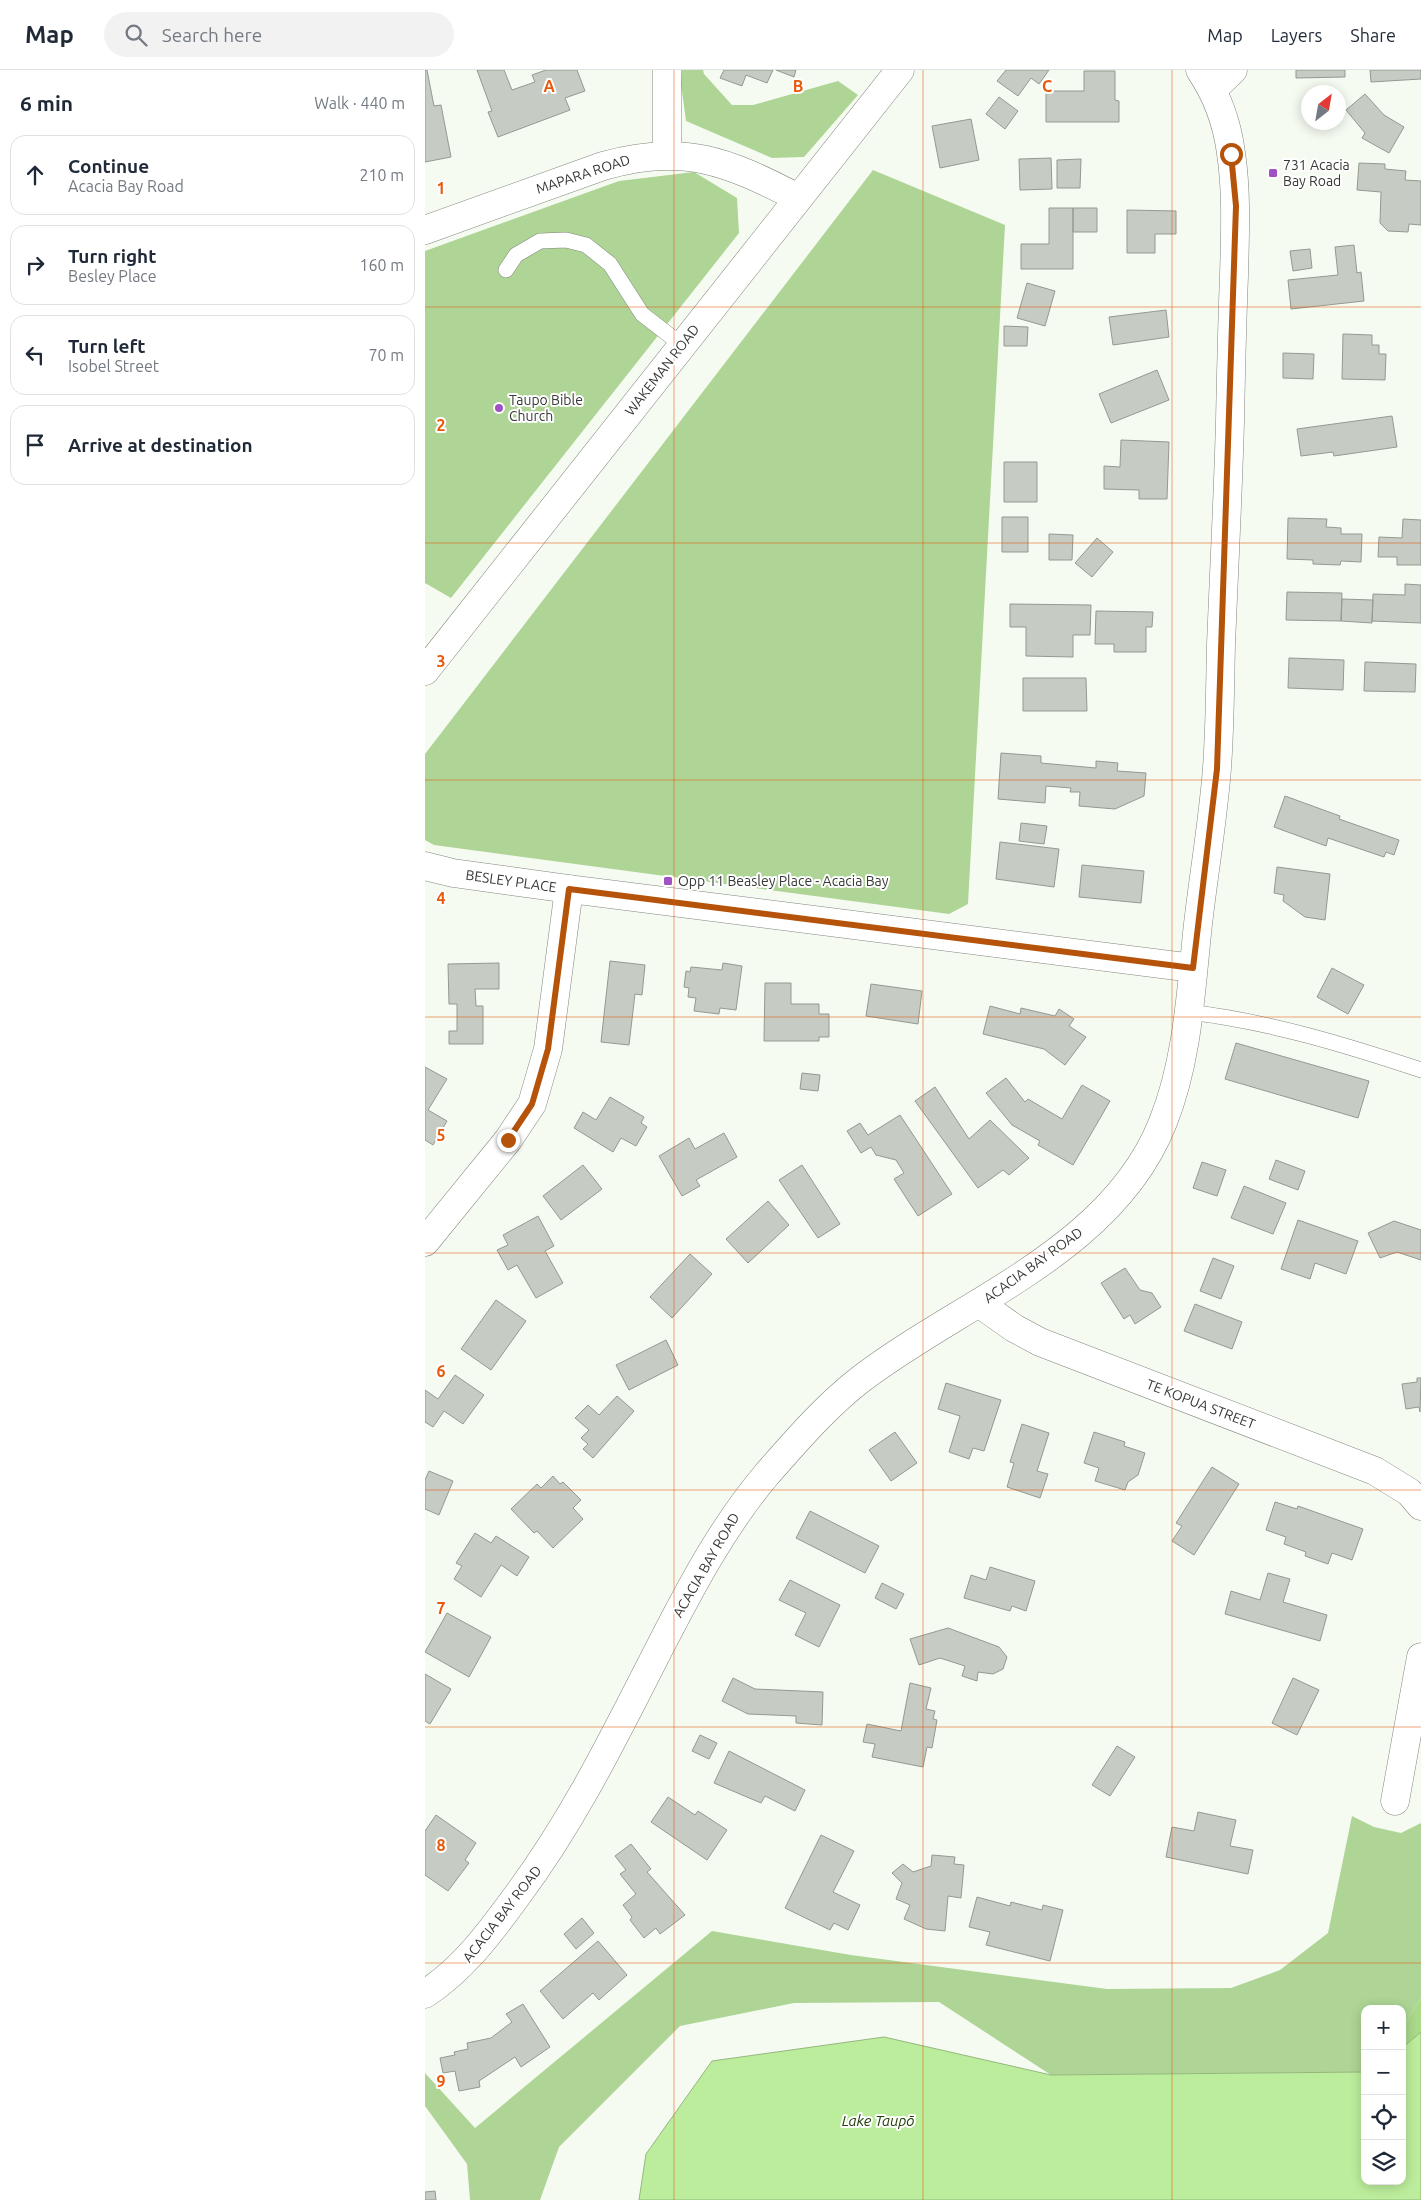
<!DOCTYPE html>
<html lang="en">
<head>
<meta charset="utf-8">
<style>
	body { margin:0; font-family:Ubuntu,sans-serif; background:#f2f2f3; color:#1f2937 }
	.controls { position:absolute; right:15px; bottom:15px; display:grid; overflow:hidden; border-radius:10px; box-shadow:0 2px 12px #0003 }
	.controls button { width:45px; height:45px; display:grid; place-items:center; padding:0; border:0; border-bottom:1px solid #e0e1e3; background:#fff; color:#1f2937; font:25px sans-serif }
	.compass { position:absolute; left:876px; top:15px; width:45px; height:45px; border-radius:50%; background:#fff; box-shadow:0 2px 12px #0003; rotate:31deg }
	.stop { position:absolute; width:15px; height:15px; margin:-11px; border:4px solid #b45309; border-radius:50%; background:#fff }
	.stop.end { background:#b45309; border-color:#fff; box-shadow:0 1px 5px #0008 }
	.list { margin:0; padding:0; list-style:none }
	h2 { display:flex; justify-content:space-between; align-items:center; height:65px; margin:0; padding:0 20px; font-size:21px }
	h2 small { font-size:16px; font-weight:400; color:#747a83 }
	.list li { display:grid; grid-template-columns:32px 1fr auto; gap:15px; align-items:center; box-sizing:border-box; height:80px; margin:0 10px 10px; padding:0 10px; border:1px solid #e0e1e3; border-radius:15px }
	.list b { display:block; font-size:19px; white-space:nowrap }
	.list p { margin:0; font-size:16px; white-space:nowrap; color:#747a83 }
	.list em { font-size:16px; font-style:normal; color:#747a83 }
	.icon { flex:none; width:28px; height:28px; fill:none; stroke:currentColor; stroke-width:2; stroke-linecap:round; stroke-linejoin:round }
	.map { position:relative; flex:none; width:996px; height:2130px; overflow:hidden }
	header { display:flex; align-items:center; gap:30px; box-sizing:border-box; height:70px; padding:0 25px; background:#fff; border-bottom:1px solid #e0e1e3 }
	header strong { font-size:24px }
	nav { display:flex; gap:28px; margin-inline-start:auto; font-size:18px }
	.search { width:350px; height:45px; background:#f2f2f3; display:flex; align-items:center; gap:12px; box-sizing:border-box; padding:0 18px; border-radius:28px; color:#747a83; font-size:19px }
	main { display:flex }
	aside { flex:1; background:#fff }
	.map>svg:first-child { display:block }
</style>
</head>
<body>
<header>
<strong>Map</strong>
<div class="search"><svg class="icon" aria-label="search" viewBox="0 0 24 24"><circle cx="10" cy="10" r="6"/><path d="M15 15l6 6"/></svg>Search here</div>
<nav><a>Map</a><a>Layers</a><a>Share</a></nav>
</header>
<main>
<aside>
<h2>6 min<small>Walk · 440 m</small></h2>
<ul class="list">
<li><svg class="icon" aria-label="ahead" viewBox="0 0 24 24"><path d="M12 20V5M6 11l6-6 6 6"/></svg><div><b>Continue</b><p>Acacia Bay Road</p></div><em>210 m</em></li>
<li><svg class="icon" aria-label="right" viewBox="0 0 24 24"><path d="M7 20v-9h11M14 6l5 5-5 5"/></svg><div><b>Turn right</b><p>Besley Place</p></div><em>160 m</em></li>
<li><svg class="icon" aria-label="left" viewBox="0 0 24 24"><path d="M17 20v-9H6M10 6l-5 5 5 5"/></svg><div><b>Turn left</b><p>Isobel Street</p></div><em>70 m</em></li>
<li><svg class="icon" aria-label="arrive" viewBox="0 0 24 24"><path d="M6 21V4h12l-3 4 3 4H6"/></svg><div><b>Arrive at destination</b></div></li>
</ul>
</aside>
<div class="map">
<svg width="996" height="2130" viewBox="0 0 996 2130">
	<rect width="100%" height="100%" fill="#f6fbf2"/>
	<path fill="#aed595" d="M 257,0 L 278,0 L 279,4 L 307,35 L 328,35 L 413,11 L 433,25 L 379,87 L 347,88 L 261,51 L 256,14 Z
		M 448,100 L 580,155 L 543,834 L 524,844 L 9,775 L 0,770 L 0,684 Z
		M 269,102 L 312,128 L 314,163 L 26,528 L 0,513 L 0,181 L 194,111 Z
		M 927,1746 L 949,1757 L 976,1763 L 996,1753 L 996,1928 L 977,1958 L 977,1939 L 940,1939 L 940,2002 L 626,2005 L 514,1932 L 369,1933 L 255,1956 L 134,2077 L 115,2130 L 45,2130 L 42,2094 L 0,2036 L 0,2003 L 50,2058 L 287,1861 L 426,1885 L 682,1919 L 806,1918 L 855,1900 L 903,1863 Z"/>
	<path fill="#a9d989" d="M 996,1928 L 996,1962 L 977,1978 L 977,1958 Z"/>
	<path fill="#bced9c" stroke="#94b77d" d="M 996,1962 L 996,2130 L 214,2130 L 221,2084 L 287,1991 L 459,1967 L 626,2005 L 940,2002 L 940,2111 L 977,2111 L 977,1978 Z"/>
	<path fill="#c6cbc3" stroke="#949991" d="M 0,0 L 2,0 L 9,36 L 16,35 L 26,87 L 0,92 Z
		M 52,0 L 79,0 L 87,20 L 110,12 L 107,5 L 121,0 L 152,0 L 160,21 L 140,28 L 145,40 L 73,67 L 63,42 L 67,41 Z
		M 299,0 L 348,0 L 342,13 L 321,5 L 317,16 L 295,8 Z
		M 351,0 L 371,0 L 369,7 Z
		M 581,0 L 624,0 L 614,14 L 606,8 L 593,26 L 572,11 Z
		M 871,0 L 920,0 L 920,7 L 871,8 Z
		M 945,0 L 996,0 L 996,9 L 946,12 Z
		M 659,1 L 690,1 L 690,30 L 694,31 L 694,52 L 621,52 L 621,21 L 659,21 Z
		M 940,24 L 959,45 L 979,57 L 964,83 L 937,68 L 940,63 L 921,40 Z
		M 574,27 L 593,41 L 580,59 L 561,44 Z
		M 546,49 L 554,90 L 515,98 L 507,56 Z
		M 626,88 L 627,119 L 595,120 L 594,89 Z
		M 656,89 L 655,118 L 632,118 L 632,90 Z
		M 934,93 L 960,94 L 960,99 L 981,101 L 980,110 L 996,111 L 996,155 L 984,154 L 983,162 L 963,161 L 955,153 L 956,122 L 932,120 Z
		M 624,138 L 648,138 L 648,199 L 596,199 L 596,174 L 624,174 Z
		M 648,138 L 672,138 L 672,162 L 648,162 Z
		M 702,140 L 751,141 L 751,164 L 730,164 L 730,183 L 702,183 Z
		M 929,175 L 932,203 L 936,202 L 939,231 L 866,239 L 863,210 L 913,205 L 910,177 Z
		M 885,179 L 887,198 L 868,201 L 865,181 Z
		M 602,213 L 630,221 L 620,256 L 592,248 Z
		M 741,240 L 744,267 L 688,275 L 684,247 Z
		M 579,256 L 603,257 L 602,276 L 579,276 Z
		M 918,264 L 947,265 L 947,275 L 954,275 L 954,284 L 961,284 L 960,310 L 917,309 Z
		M 858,283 L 889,284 L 888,309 L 858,308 Z
		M 732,300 L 744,330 L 686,353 L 674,324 Z
		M 967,346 L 972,377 L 909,386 L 908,382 L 876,386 L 872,359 Z
		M 696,370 L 744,372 L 742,429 L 714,429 L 714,420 L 679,419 L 679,396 L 695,397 Z
		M 579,392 L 612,392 L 612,432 L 579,432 Z
		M 577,447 L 603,447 L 603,482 L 577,482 Z
		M 863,448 L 902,449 L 901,457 L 916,458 L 916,464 L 937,464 L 936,492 L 916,491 L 915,495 L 888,494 L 888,490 L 862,489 Z
		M 978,449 L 996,450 L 996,495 L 972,495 L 972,487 L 953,487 L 954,467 L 977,468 Z
		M 624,464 L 648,465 L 647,490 L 624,490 Z
		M 672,468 L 688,482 L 667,507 L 650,493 Z
		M 980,514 L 996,515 L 996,553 L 947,551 L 948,524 L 980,525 Z
		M 862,522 L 917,523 L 916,551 L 861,550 Z
		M 917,529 L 948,530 L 947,553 L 916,551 Z
		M 585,534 L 666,535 L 665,565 L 648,565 L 648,587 L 601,586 L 601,557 L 585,557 Z
		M 671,541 L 728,542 L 727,557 L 721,557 L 721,582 L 689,582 L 689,574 L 670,574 Z
		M 864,588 L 919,590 L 918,620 L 863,618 Z
		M 940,592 L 991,594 L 990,622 L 939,621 Z
		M 598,608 L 661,608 L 662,641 L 598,641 Z
		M 576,683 L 616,686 L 616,693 L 671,698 L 671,691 L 693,693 L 692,701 L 721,703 L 719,726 L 690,739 L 654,736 L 655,722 L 645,722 L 646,718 L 621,716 L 620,733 L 573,729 Z
		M 860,726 L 915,746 L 914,749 L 974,770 L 969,785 L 961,782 L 959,787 L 903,768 L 901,776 L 849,757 Z
		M 596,753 L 622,756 L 619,774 L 594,771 Z
		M 575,772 L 634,779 L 629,817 L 571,809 Z
		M 657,795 L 719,801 L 716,833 L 654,827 Z
		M 852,797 L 905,804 L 900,850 L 880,847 L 858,831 L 859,825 L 849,823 Z
		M 185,891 L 220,895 L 217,925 L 210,924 L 204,975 L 176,972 Z
		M 74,893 L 74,919 L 50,919 L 51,936 L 58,936 L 58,974 L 24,974 L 24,961 L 32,961 L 32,934 L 24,934 L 23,894 Z
		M 298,893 L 317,896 L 311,940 L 295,938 L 294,944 L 269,941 L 271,928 L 263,927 L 264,918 L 259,917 L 261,901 L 265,902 L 266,897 L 297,900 Z
		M 907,898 L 939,915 L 923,944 L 892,927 Z
		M 340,913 L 366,913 L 366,934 L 394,934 L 394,944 L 404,944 L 404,967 L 394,967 L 394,971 L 339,971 Z
		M 446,914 L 497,921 L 493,954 L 441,946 Z
		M 565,936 L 595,944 L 596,938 L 630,946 L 634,939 L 649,949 L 644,956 L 661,967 L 640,995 L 619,979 L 558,964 Z
		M 811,973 L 944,1011 L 933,1048 L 800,1009 Z
		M 0,997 L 22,1009 L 3,1040 L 22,1051 L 8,1075 L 0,1070 Z
		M 377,1003 L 395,1005 L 393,1021 L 375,1019 Z
		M 581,1008 L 600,1032 L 603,1029 L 637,1049 L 657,1015 L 685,1031 L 648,1095 L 613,1075 L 615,1071 L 587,1055 L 561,1023 Z
		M 510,1017 L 544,1069 L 565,1050 L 604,1088 L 584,1105 L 578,1100 L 553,1118 L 490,1031 Z
		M 185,1027 L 219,1047 L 216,1053 L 222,1057 L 211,1076 L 196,1068 L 188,1082 L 149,1058 L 158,1042 L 171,1050 Z
		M 475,1045 L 527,1124 L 493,1146 L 469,1109 L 479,1103 L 471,1090 L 451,1085 L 446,1077 L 436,1083 L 422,1061 L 435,1053 L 443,1065 Z
		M 299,1063 L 312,1087 L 271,1110 L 275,1116 L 257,1126 L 234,1086 L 264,1068 L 270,1079 Z
		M 851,1090 L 880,1101 L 873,1120 L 844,1109 Z
		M 777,1092 L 801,1100 L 792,1126 L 768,1118 Z
		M 158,1095 L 177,1119 L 136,1150 L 118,1126 Z
		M 377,1095 L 415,1154 L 393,1168 L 354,1110 Z
		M 819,1116 L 861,1133 L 848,1164 L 806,1148 Z
		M 343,1131 L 364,1155 L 323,1193 L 301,1169 Z
		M 113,1146 L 129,1176 L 120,1181 L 138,1213 L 111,1228 L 92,1195 L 83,1200 L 72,1180 L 83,1175 L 78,1165 Z
		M 873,1150 L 933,1171 L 921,1204 L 890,1193 L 885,1209 L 856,1199 Z
		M 969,1151 L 996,1160 L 996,1190 L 972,1182 L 955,1188 L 943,1163 Z
		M 265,1184 L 287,1204 L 247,1248 L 225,1227 Z
		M 788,1188 L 809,1196 L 796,1229 L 775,1221 Z
		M 700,1198 L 715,1220 L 727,1223 L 736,1237 L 710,1254 L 705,1245 L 699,1249 L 676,1213 Z
		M 71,1230 L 101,1251 L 66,1300 L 36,1279 Z
		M 770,1234 L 817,1252 L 807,1279 L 759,1261 Z
		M 241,1270 L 253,1295 L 204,1320 L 191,1295 Z
		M 30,1305 L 59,1325 L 38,1354 L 19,1341 L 8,1357 L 0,1352 L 0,1320 L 13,1329 Z
		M 992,1308 L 996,1308 L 995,1342 L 994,1337 L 981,1339 L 977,1314 L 992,1312 Z
		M 521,1313 L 576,1330 L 559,1381 L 548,1378 L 544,1389 L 524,1382 L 535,1346 L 513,1339 Z
		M 192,1326 L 209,1341 L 168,1388 L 158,1379 L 163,1374 L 156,1368 L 164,1360 L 150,1348 L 163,1335 L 174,1345 Z
		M 597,1354 L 624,1363 L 612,1401 L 623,1404 L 615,1428 L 582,1417 L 589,1393 L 585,1392 Z
		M 470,1362 L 492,1393 L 466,1411 L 444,1380 Z
		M 669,1362 L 700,1372 L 699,1376 L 720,1383 L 713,1405 L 703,1412 L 700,1420 L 670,1411 L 674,1398 L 659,1393 Z
		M 787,1397 L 814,1414 L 769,1485 L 747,1471 L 757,1456 L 751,1453 Z
		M 4,1401 L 28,1411 L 14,1445 L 0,1439 L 0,1410 Z
		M 128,1406 L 135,1414 L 138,1412 L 156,1430 L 148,1438 L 158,1449 L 128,1478 L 112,1461 L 109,1463 L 86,1439 L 112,1414 L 116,1418 Z
		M 850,1432 L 872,1439 L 873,1436 L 938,1459 L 927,1490 L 907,1483 L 903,1494 L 880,1486 L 881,1482 L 859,1474 L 861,1467 L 841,1460 Z
		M 385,1441 L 454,1476 L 440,1503 L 371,1468 Z
		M 50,1463 L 66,1473 L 71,1466 L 104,1487 L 92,1506 L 76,1495 L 56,1527 L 29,1509 L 37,1496 L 31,1493 Z
		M 565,1497 L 610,1511 L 601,1541 L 587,1536 L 585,1541 L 539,1528 L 546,1505 L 561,1510 Z
		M 843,1503 L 865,1509 L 858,1532 L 902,1545 L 895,1571 L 800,1544 L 806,1521 L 835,1530 Z
		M 365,1510 L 415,1535 L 394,1577 L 370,1565 L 381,1543 L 354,1530 Z
		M 457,1513 L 479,1524 L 471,1539 L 450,1528 Z
		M 22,1543 L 66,1567 L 44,1607 L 0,1582 Z
		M 523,1558 L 574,1577 L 582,1587 L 578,1599 L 568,1604 L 553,1602 L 552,1611 L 537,1606 L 540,1596 L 515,1588 L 494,1595 L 485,1569 Z
		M 0,1604 L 26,1619 L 5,1654 L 0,1651 Z
		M 308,1608 L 330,1619 L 398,1622 L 397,1655 L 371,1653 L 371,1646 L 323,1644 L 297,1631 Z
		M 868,1608 L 894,1620 L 872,1665 L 847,1653 Z
		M 485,1613 L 506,1618 L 501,1639 L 510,1641 L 508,1649 L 512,1650 L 507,1678 L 502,1677 L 498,1697 L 447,1687 L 450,1674 L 438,1672 L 442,1654 L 476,1661 Z
		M 275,1665 L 292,1673 L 284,1689 L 267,1681 Z
		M 692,1676 L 710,1687 L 685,1726 L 667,1715 Z
		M 304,1681 L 380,1720 L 370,1741 L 340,1726 L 336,1733 L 289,1713 Z
		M 243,1727 L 270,1745 L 273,1741 L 302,1760 L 282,1790 L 226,1752 Z
		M 773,1742 L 811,1750 L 805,1776 L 828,1780 L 823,1804 L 741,1787 L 747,1757 L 769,1761 Z
		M 11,1745 L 51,1773 L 40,1790 L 44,1793 L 23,1821 L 0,1805 L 0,1761 Z
		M 396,1765 L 429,1781 L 408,1822 L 435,1835 L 423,1860 L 409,1853 L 405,1860 L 360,1838 Z
		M 206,1774 L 226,1799 L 222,1802 L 260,1845 L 235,1864 L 231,1858 L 219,1868 L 205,1850 L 207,1847 L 198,1835 L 211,1824 L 195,1804 L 201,1800 L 190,1786 Z
		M 507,1785 L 530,1787 L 529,1794 L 539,1795 L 536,1828 L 523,1826 L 520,1861 L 501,1859 L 479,1849 L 485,1835 L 471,1829 L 477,1813 L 467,1803 L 478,1794 L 488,1802 L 506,1796 Z
		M 552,1827 L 585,1836 L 586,1832 L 617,1840 L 618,1835 L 638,1840 L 625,1891 L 561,1875 L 565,1862 L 544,1857 Z
		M 157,1848 L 169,1863 L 151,1879 L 139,1864 Z
		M 173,1871 L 202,1905 L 174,1930 L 168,1923 L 138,1949 L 115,1921 Z
		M 98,1934 L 125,1977 L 96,1997 L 90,1987 L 54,2011 L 55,2017 L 34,2021 L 30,2001 L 18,2003 L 15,1988 L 30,1985 L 29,1982 L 43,1979 L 42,1973 L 66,1968 L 87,1952 L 81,1944 Z
		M 10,2121 L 11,2130 L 0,2130 L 0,2122 Z"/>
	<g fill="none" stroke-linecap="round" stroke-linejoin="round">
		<defs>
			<path id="lane" d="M 81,200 L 91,185 L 115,171 L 141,170 L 161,175 L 185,194 L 217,244 L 257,275
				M 763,942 C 842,951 921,975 996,1000"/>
			<path id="street" d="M 788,19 L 808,0
				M 242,84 L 242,0
				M 0,160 L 178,96 C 258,73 302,91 373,128
				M 0,601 L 475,0
				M 0,796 L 28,803 L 144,819 L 768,898
				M 0,1172 L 83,1070 L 107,1034 L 123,979 L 144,819
				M 555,1234 L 589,1258 L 615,1272 L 950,1401 L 984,1422 L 996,1436
				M 970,1731 L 996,1587
				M 0,1924 C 38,1899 64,1864 91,1827 C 150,1748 191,1663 236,1575 C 267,1515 298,1456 342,1404 C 371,1371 401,1336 436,1309 C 538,1231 688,1180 738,1052 C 763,990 766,919 773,854 C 779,802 788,750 792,698 C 795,657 795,616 796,575 C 799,500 803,426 805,351 C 806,303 807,254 809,206 C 810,165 812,123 806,83 C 802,52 792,25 775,0"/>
		</defs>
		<use href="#lane" stroke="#81867e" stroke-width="16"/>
		<use href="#street" stroke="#81867e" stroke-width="29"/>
		<use href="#lane" stroke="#fff" stroke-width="15"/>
		<use href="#street" stroke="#fff" stroke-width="28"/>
	</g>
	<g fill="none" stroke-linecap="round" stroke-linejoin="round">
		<path stroke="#b45309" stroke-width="6" d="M 83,1070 L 107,1034 L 123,979 L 144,819 L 768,898 L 792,699 L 811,136 L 806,84"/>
	</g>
	<path fill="none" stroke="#e8590c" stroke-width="1" stroke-opacity="0.55" d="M 249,0 L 249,2130M 498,0 L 498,2130M 747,0 L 747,2130M 0,237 L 996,237M 0,473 L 996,473M 0,710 L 996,710M 0,947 L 996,947M 0,1183 L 996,1183M 0,1420 L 996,1420M 0,1657 L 996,1657M 0,1893 L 996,1893"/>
	<g fill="#a052c4" stroke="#fff" stroke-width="2">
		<rect x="843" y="98" width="10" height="10" rx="2.5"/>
		<circle cx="74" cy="338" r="5"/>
		<rect x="238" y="806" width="10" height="10" rx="2.5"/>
	</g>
	<g text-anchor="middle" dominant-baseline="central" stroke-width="4" stroke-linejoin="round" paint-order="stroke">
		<g font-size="14" fill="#373936" stroke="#fff" text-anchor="start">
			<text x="858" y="95">731 Acacia<tspan x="858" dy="16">Bay Road</tspan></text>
			<text x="84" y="330">Taupo Bible<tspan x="84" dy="16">Church</tspan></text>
			<text x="253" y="811">Opp 11 Beasley Place - Acacia Bay</text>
		</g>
		<g font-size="14" fill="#373936" stroke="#fff">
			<text transform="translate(158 104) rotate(-18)">MAPARA ROAD</text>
			<text transform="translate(237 300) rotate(-52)">WAKEMAN ROAD</text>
			<text transform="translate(86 811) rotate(8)">BESLEY PLACE</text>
			<text transform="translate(608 1195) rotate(-36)">ACACIA BAY ROAD</text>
			<text transform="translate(776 1334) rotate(21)">TE KOPUA STREET</text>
			<text transform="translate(281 1495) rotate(-60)">ACACIA BAY ROAD</text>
			<text transform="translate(77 1844) rotate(-52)">ACACIA BAY ROAD</text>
		</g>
		<g font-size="15" font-style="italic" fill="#223f06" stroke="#fff">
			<text x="453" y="2050">Lake Taupō</text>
		</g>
	</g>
	<g font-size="16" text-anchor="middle" font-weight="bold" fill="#e8590c" stroke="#fff" stroke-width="4" stroke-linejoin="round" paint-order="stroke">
		<text x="124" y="22">A</text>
		<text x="373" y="22">B</text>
		<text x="622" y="22">C</text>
		<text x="16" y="124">1</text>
		<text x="16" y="361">2</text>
		<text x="16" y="597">3</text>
		<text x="16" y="834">4</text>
		<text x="16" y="1071">5</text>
		<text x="16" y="1307">6</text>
		<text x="16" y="1544">7</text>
		<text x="16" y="1781">8</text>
		<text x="16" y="2017">9</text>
	</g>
</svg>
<div class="controls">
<button>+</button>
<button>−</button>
<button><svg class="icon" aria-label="locate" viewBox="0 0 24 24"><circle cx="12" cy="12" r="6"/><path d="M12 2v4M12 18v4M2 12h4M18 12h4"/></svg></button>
<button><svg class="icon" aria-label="layers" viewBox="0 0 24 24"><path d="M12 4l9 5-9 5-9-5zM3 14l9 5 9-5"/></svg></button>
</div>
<svg class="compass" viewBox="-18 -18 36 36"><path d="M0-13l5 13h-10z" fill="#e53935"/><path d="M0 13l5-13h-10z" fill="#747a83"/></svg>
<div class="stop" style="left:806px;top:84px"></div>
<div class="stop end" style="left:83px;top:1070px"></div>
</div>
</main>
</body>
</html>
